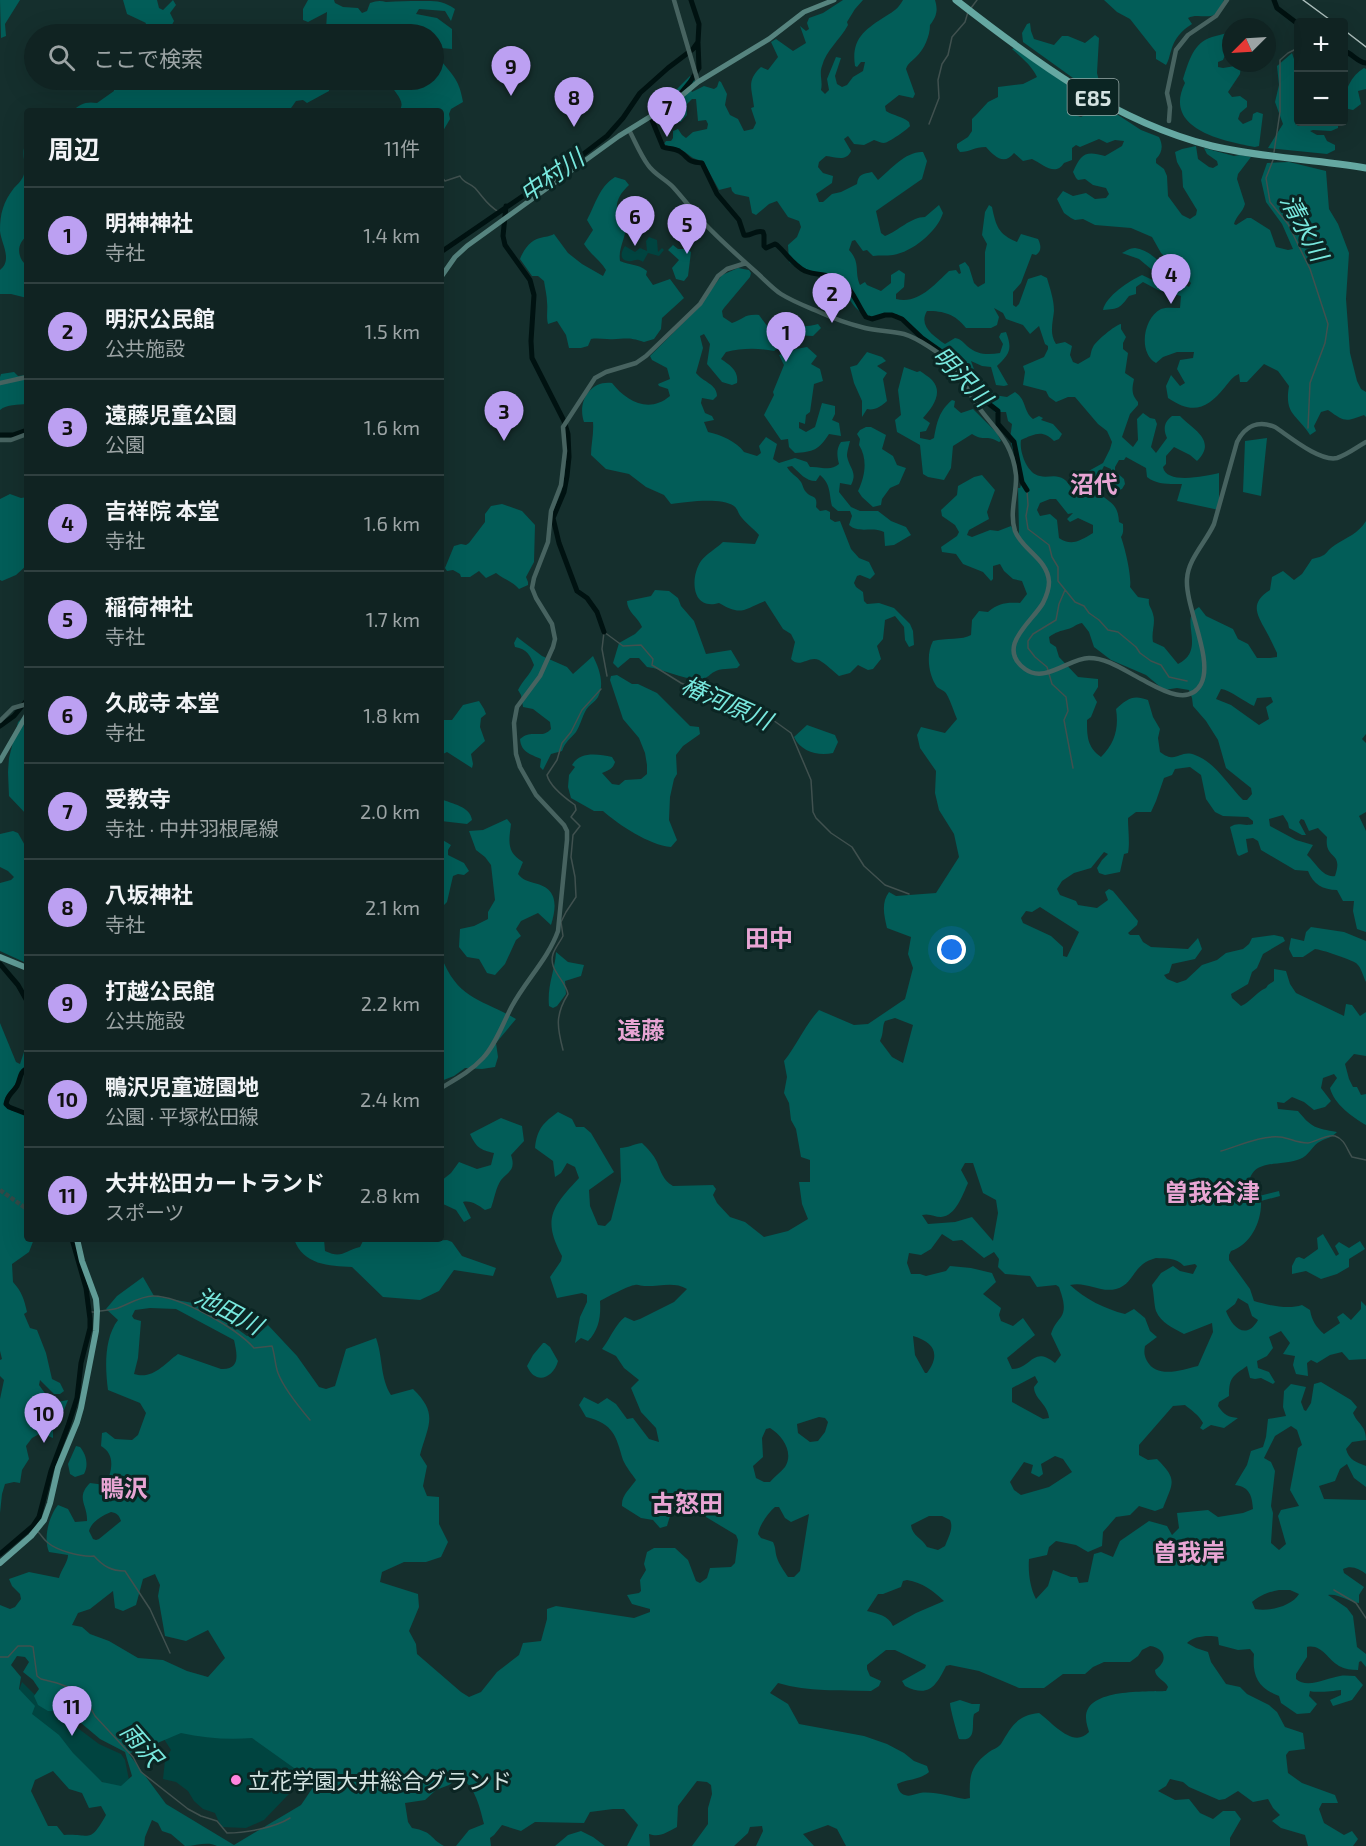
<!DOCTYPE html>
<html lang="ja">
<head>
<meta charset="utf-8">
<style>
	body { margin:0; font-family:"Exo 2","Noto Sans JP",sans-serif; background:#1e2f2f; color:#f1f3f6 }
	.controls { position:absolute; right:18px; top:18px; display:grid; overflow:hidden; border-radius:6px; box-shadow:0 6px 24px #0002 }
	.controls button { width:54px; height:54px; display:grid; place-items:center; padding:0; border:0; border-bottom:2px solid #304040; background:#102322; color:#f1f3f6; font:30px sans-serif }
	.compass { position:absolute; left:1222px; top:18px; width:54px; height:54px; border-radius:50%; background:#102322; box-shadow:0 6px 24px #0002; rotate:246deg }
	.you { position:absolute; left:952px; top:950px; width:21px; height:21px; margin:-15px; border:4px solid #fff; border-radius:50%; background:#1a73e8; box-shadow:0 0 0 9px #1a73e833 }
	.badge { display:grid; place-items:center; width:39px; height:39px; border-radius:50%; background:#bca0f2; color:#111; font-size:20px; font-weight:700 }
	.pin { position:absolute; translate:-50% -50px; filter:drop-shadow(0 2px 3px #0008) }
	.pin::after { content:''; position:absolute; top:32px; width:21px; height:18px; background:inherit; clip-path:polygon(0 0,100% 0,50% 100%) }
	.list { margin:0; padding:0; list-style:none }
	h2 { display:flex; justify-content:space-between; align-items:center; height:78px; margin:0; padding:0 24px; font-size:26px }
	h2 small { font-size:20px; font-weight:400; color:#9ca4a5 }
	.list li { display:grid; grid-template-columns:39px 1fr auto; gap:18px; align-items:center; box-sizing:border-box; height:96px; padding:0 24px; border-top:2px solid #304040 }
	.list b { display:block; font-size:22px; white-space:nowrap }
	.list p { margin:0; font-size:20px; white-space:nowrap; color:#9ca4a5 }
	.list em { font-size:20px; font-style:normal; color:#9ca4a5 }
	.icon { flex:none; width:33px; height:33px; fill:none; stroke:currentColor; stroke-width:2; stroke-linecap:round; stroke-linejoin:round }
	.map { position:relative; flex:none; width:1366px; height:1846px; overflow:hidden }
	.search { position:absolute; background:#102322; box-shadow:0 6px 24px #0002; left:24px; top:24px; width:420px; height:66px; display:flex; align-items:center; gap:15px; box-sizing:border-box; padding:0 21px; border-radius:33px; color:#9ca4a5; font-size:22px }
	.panel { position:absolute; background:#102322; box-shadow:0 6px 24px #0002; left:24px; top:108px; width:420px; height:1134px; border-radius:6px }
	.map>svg:first-child { display:block }
</style>
</head>
<body>
<div class="map">
<svg width="1366" height="1846" viewBox="0 0 1366 1846">
	<rect width="100%" height="100%" fill="#152f2d"/>
	<path fill="#004440" d="M 649,237 L 657,240 L 658,252 L 662,248 L 664,250 L 659,256 L 648,253 L 643,262 C 642,261 640,260 639,260 C 635,259 632,262 628,261 C 619,260 621,251 625,246 L 635,252 L 640,248 L 647,251 L 646,241 Z
		M 22,1682 L 50,1710 L 67,1720 L 99,1744 L 121,1754 L 125,1760 L 129,1780 L 121,1787 L 106,1784 L 91,1775 L 31,1717 L 17,1696 Z
		M 185,1731 L 252,1735 L 309,1773 L 264,1820 L 246,1828 L 221,1827 L 215,1813 L 203,1809 L 194,1801 L 188,1791 L 176,1782 L 163,1779 L 165,1760 L 171,1750 L 162,1736 Z"/>
	<path fill="#025d58" fill-rule="evenodd" d="M 0,0 L 20,0 L 5,24 L 6,36 L 1,38 Z
		M 123,0 L 157,0 L 159,8 L 163,10 L 173,0 L 176,5 L 170,13 L 174,21 L 167,34 L 141,34 L 146,23 L 127,14 Z
		M 308,0 L 334,0 L 335,3 L 343,7 L 358,8 L 362,13 L 367,11 L 370,3 C 376,1 380,0 386,2 C 398,1 409,1 419,1 C 435,1 442,0 455,9 L 451,21 L 445,11 L 419,9 L 416,14 L 437,18 L 452,29 L 452,49 L 441,48 L 438,56 C 451,75 459,77 463,102 L 451,109 L 449,114 L 450,119 L 443,131 L 441,131 L 441,111 L 399,111 C 407,101 394,93 390,83 L 396,80 L 434,80 L 434,34 L 386,34 L 384,33 L 379,34 L 353,34 L 341,30 L 326,30 L 327,12 L 308,22 L 303,20 L 303,9 Z
		M 843,0 L 863,0 L 855,9 L 847,22 L 848,25 C 840,40 826,50 822,66 C 819,74 823,82 821,90 L 825,94 L 829,90 L 827,79 L 836,57 L 841,58 L 835,76 L 837,84 L 842,87 L 847,85 L 853,77 L 863,71 L 865,62 L 861,62 L 857,67 L 855,66 C 851,39 864,30 886,16 C 894,11 898,9 903,0 L 935,0 C 938,10 937,16 930,25 C 930,36 924,50 916,57 C 911,62 908,63 906,69 L 915,94 L 913,98 L 899,95 L 885,106 L 886,111 C 894,116 902,116 909,122 L 910,126 C 908,129 888,143 884,143 C 881,143 878,141 874,140 L 864,145 L 854,144 L 848,136 L 844,139 L 851,151 C 846,162 836,157 826,156 L 819,162 L 818,167 L 823,173 L 833,176 L 832,183 L 816,194 L 819,202 L 823,202 L 832,194 L 841,192 L 857,184 C 858,174 863,174 872,172 L 878,180 C 891,169 906,151 923,152 L 927,161 L 922,179 L 876,211 L 881,233 L 885,236 C 898,231 911,217 925,217 L 939,205 L 943,213 C 937,232 912,252 893,255 C 886,256 880,255 873,256 L 867,250 L 863,251 L 855,240 L 852,241 L 849,250 C 861,263 854,271 860,285 L 865,282 L 867,285 L 881,291 L 891,283 L 891,275 L 899,270 L 905,274 L 904,287 L 896,294 L 896,299 C 918,305 935,284 949,271 L 956,270 L 959,274 L 961,273 L 959,265 L 965,262 L 969,267 L 974,283 L 978,287 L 985,283 L 985,252 L 987,244 L 982,235 L 985,212 L 989,205 L 992,207 C 996,226 998,234 1017,242 L 1021,234 L 1038,239 C 1041,245 1042,251 1036,255 L 1032,254 L 1021,283 L 1013,292 L 1013,305 L 1016,307 L 1019,304 L 1028,279 L 1041,275 L 1047,278 C 1050,289 1054,299 1054,311 C 1053,322 1049,333 1056,344 L 1065,342 L 1072,346 L 1070,355 L 1073,362 L 1078,364 L 1090,357 C 1091,354 1091,350 1093,347 C 1096,341 1115,325 1121,324 L 1121,329 L 1126,337 L 1123,343 L 1123,349 L 1128,353 L 1125,373 L 1134,379 C 1132,389 1131,394 1138,402 L 1138,405 L 1130,414 L 1122,437 L 1133,447 L 1138,440 L 1137,419 L 1143,413 L 1150,418 L 1155,419 L 1157,424 L 1151,447 L 1156,453 L 1167,438 C 1163,429 1164,422 1172,416 L 1180,416 C 1192,429 1218,440 1197,461 L 1190,455 L 1174,447 L 1166,456 L 1166,464 L 1163,467 C 1166,485 1206,476 1219,473 L 1219,510 L 1177,501 L 1182,484 C 1170,484 1157,485 1147,477 L 1146,468 L 1126,457 L 1124,460 L 1119,460 L 1115,467 L 1115,471 L 1124,479 L 1125,484 L 1122,489 L 1116,491 L 1111,477 L 1111,469 L 1104,466 L 1101,472 L 1104,482 L 1096,486 L 1091,493 L 1092,497 L 1098,493 C 1111,503 1118,504 1119,522 L 1123,524 C 1123,529 1124,533 1121,537 C 1125,548 1132,577 1130,587 L 1138,597 L 1149,599 C 1148,606 1151,607 1153,614 C 1156,623 1151,632 1153,642 L 1164,647 L 1178,664 C 1208,649 1177,618 1199,607 L 1206,616 L 1233,629 L 1238,639 L 1248,644 L 1257,658 L 1270,658 L 1277,657 L 1277,653 C 1273,645 1270,638 1266,631 C 1256,613 1250,603 1270,590 L 1272,577 L 1283,571 L 1294,580 L 1302,574 L 1312,559 C 1330,555 1323,553 1335,545 C 1347,537 1358,534 1366,521 L 1366,734 L 1362,739 L 1366,743 L 1366,812 L 1359,816 L 1366,831 L 1366,932 L 1357,929 L 1353,911 L 1354,901 L 1343,901 L 1337,890 C 1323,890 1313,884 1308,871 L 1295,870 L 1261,850 L 1258,841 L 1253,838 L 1246,839 L 1248,852 L 1239,856 L 1237,854 L 1230,827 C 1239,821 1243,827 1253,824 L 1253,821 L 1248,817 L 1223,816 L 1215,812 L 1206,799 L 1201,775 L 1190,767 L 1175,769 L 1172,775 L 1164,778 L 1156,801 L 1151,812 L 1136,812 L 1128,818 C 1128,829 1130,843 1128,853 L 1124,854 L 1120,872 L 1105,875 L 1099,873 L 1097,868 L 1102,860 L 1108,854 L 1104,852 L 1091,868 L 1074,873 L 1062,881 L 1057,889 L 1060,895 L 1076,901 L 1078,905 L 1097,908 L 1108,900 L 1105,892 L 1109,889 L 1113,891 L 1138,921 L 1137,925 L 1128,933 L 1130,935 L 1139,935 L 1143,942 L 1151,947 L 1188,949 L 1198,938 L 1202,949 L 1195,959 L 1172,964 L 1169,973 L 1164,975 L 1167,979 L 1177,983 L 1186,980 L 1202,965 L 1217,960 L 1226,953 L 1243,949 L 1249,944 L 1252,938 L 1274,935 L 1283,937 L 1285,941 L 1263,954 L 1257,968 L 1252,972 L 1248,984 L 1231,994 L 1232,998 L 1241,1006 C 1251,1002 1256,992 1266,988 L 1268,985 L 1274,981 L 1274,969 L 1286,971 L 1290,984 L 1296,993 L 1344,1016 L 1346,1004 L 1352,1005 L 1360,1016 L 1366,1012 L 1366,1056 L 1354,1054 L 1345,1064 L 1349,1079 L 1353,1087 L 1357,1087 L 1361,1095 L 1366,1094 L 1366,1125 C 1352,1117 1334,1104 1330,1088 L 1337,1078 L 1334,1074 L 1323,1078 L 1321,1088 L 1331,1101 L 1325,1107 L 1314,1110 L 1304,1102 L 1292,1097 L 1284,1103 L 1277,1102 L 1278,1109 L 1298,1111 C 1312,1128 1315,1128 1337,1132 C 1330,1139 1328,1137 1321,1141 C 1312,1145 1309,1156 1300,1159 C 1277,1168 1246,1156 1249,1193 L 1255,1197 L 1279,1191 L 1280,1196 L 1261,1201 C 1262,1221 1251,1245 1231,1251 L 1229,1255 L 1229,1260 L 1250,1289 L 1254,1301 C 1268,1305 1288,1310 1302,1305 L 1310,1310 C 1312,1321 1316,1327 1324,1334 L 1340,1323 L 1337,1317 L 1343,1313 L 1351,1320 L 1361,1309 L 1361,1301 L 1366,1306 L 1366,1359 L 1349,1360 L 1342,1352 L 1330,1355 L 1317,1363 L 1311,1360 L 1307,1363 L 1308,1376 L 1296,1374 L 1293,1365 L 1295,1356 L 1283,1354 L 1290,1343 L 1281,1331 L 1269,1337 L 1273,1348 L 1267,1356 L 1257,1361 L 1258,1368 L 1269,1372 L 1275,1382 L 1273,1384 L 1261,1378 L 1255,1379 L 1250,1378 L 1247,1366 C 1233,1376 1229,1377 1229,1396 L 1219,1402 L 1218,1406 C 1224,1415 1228,1417 1238,1418 L 1224,1428 L 1211,1425 L 1203,1430 L 1200,1428 L 1203,1423 C 1199,1415 1191,1410 1185,1405 L 1173,1406 L 1139,1445 L 1139,1455 L 1148,1460 L 1157,1459 C 1178,1480 1173,1482 1163,1508 L 1155,1511 L 1139,1506 L 1130,1515 L 1116,1517 L 1103,1532 L 1102,1546 L 1088,1552 L 1076,1545 L 1056,1541 L 1049,1547 L 1047,1555 L 1029,1559 C 1028,1572 1030,1588 1036,1599 L 1048,1586 L 1053,1570 L 1071,1577 L 1077,1577 L 1079,1583 L 1088,1582 L 1094,1554 L 1101,1552 L 1113,1557 L 1120,1541 L 1149,1521 L 1167,1526 L 1172,1535 L 1179,1528 L 1177,1513 L 1208,1510 L 1218,1517 L 1243,1513 L 1253,1509 C 1252,1496 1250,1487 1235,1485 L 1247,1465 L 1251,1451 L 1263,1447 L 1266,1437 L 1268,1419 L 1286,1416 L 1283,1407 L 1284,1391 L 1291,1384 L 1306,1387 L 1301,1402 L 1304,1410 L 1306,1411 L 1311,1403 L 1314,1384 L 1321,1382 L 1351,1400 L 1357,1407 L 1353,1413 C 1358,1425 1366,1425 1366,1440 L 1352,1442 L 1346,1449 C 1349,1460 1356,1462 1366,1466 L 1366,1487 L 1354,1478 L 1347,1464 L 1340,1469 L 1335,1481 L 1319,1486 L 1324,1499 L 1366,1500 L 1366,1574 C 1359,1569 1352,1565 1343,1569 L 1344,1573 L 1364,1587 L 1359,1595 L 1359,1603 C 1349,1602 1338,1593 1328,1595 L 1347,1608 L 1353,1616 L 1357,1647 L 1366,1654 L 1366,1667 L 1361,1661 L 1359,1662 L 1358,1670 C 1351,1670 1345,1669 1339,1666 C 1327,1659 1322,1644 1307,1647 L 1307,1657 L 1296,1674 L 1296,1679 C 1307,1689 1327,1678 1340,1676 C 1345,1675 1350,1676 1355,1676 L 1363,1685 L 1352,1700 L 1333,1706 L 1330,1700 L 1341,1695 L 1341,1690 C 1333,1691 1317,1693 1310,1691 L 1309,1696 L 1317,1704 L 1310,1713 L 1297,1714 L 1281,1703 L 1279,1696 C 1258,1688 1252,1676 1254,1654 L 1250,1649 L 1238,1650 L 1219,1645 L 1218,1637 C 1209,1635 1194,1636 1187,1643 L 1196,1648 L 1208,1652 L 1211,1662 L 1226,1684 L 1240,1687 L 1247,1694 L 1269,1705 L 1277,1712 L 1285,1727 L 1303,1733 L 1305,1749 L 1289,1751 L 1286,1755 L 1288,1773 L 1302,1783 L 1335,1795 L 1338,1803 L 1322,1803 L 1319,1809 L 1324,1823 L 1344,1835 L 1352,1831 L 1358,1839 L 1353,1846 L 1308,1846 L 1305,1835 L 1281,1828 L 1272,1821 L 1280,1815 L 1273,1808 L 1268,1799 L 1253,1802 L 1238,1791 L 1225,1799 L 1219,1800 L 1189,1787 L 1183,1782 L 1170,1779 L 1166,1786 L 1158,1791 L 1175,1800 L 1189,1799 L 1200,1813 L 1213,1819 L 1223,1811 L 1235,1811 L 1241,1819 L 1230,1838 L 1230,1846 L 846,1846 L 837,1829 L 828,1825 L 803,1834 L 814,1846 L 756,1846 L 763,1831 L 762,1826 L 750,1827 L 748,1833 L 734,1846 L 692,1846 L 708,1824 L 708,1808 L 712,1794 L 711,1785 L 707,1782 L 697,1781 L 678,1806 L 677,1827 C 667,1832 660,1838 649,1834 L 650,1846 L 627,1846 L 638,1825 L 624,1809 L 613,1809 L 590,1812 L 584,1823 L 535,1822 L 521,1831 L 502,1825 L 494,1835 L 490,1838 L 491,1846 L 456,1846 L 469,1830 L 484,1824 C 480,1808 475,1785 459,1777 L 449,1785 L 436,1790 L 425,1800 L 405,1803 L 408,1822 L 412,1828 C 434,1832 429,1838 444,1846 L 217,1846 C 207,1841 197,1846 185,1846 L 171,1834 L 162,1831 L 158,1823 L 152,1820 L 145,1837 L 144,1846 L 0,1846 L 0,1605 L 10,1609 L 15,1607 L 21,1599 L 20,1594 L 12,1586 L 9,1579 L 29,1572 L 59,1578 C 61,1570 68,1562 68,1555 L 49,1552 C 43,1538 49,1516 58,1505 L 68,1509 L 75,1522 L 87,1521 C 88,1505 75,1498 90,1483 L 105,1485 C 110,1477 114,1463 109,1454 C 107,1450 104,1448 101,1446 L 102,1433 L 106,1432 L 115,1439 L 132,1440 L 138,1435 L 146,1413 L 140,1403 L 108,1390 C 105,1368 104,1338 118,1320 L 106,1309 L 117,1296 L 143,1277 L 154,1296 L 193,1303 L 214,1312 L 247,1336 L 259,1333 L 268,1325 L 297,1356 L 319,1387 L 326,1389 L 335,1386 L 346,1349 L 376,1338 C 383,1357 380,1378 391,1395 L 413,1389 C 439,1414 428,1425 420,1455 L 427,1466 L 423,1486 L 427,1496 L 439,1497 L 439,1524 L 448,1542 L 441,1557 L 426,1562 L 404,1562 L 382,1572 L 380,1582 L 418,1594 L 419,1607 L 409,1631 L 416,1644 L 417,1654 L 461,1692 L 469,1697 L 481,1692 L 497,1672 L 519,1655 L 523,1643 L 541,1641 L 547,1619 L 547,1609 L 556,1606 L 634,1618 L 650,1612 L 650,1609 L 632,1604 L 627,1595 L 639,1593 L 641,1591 L 640,1580 L 646,1570 L 644,1564 L 647,1552 L 654,1548 L 675,1548 L 688,1560 L 696,1581 L 700,1583 L 707,1578 L 710,1568 L 731,1567 L 735,1563 L 738,1540 L 736,1535 L 706,1517 L 688,1493 L 679,1501 L 678,1512 L 670,1516 L 667,1526 L 660,1528 L 653,1520 L 641,1518 L 622,1506 C 621,1495 631,1488 636,1480 C 632,1474 626,1467 623,1460 C 616,1436 614,1424 586,1417 L 579,1405 L 584,1397 L 598,1404 L 607,1398 L 616,1404 L 627,1419 L 633,1418 L 649,1439 L 659,1442 L 656,1428 L 641,1412 L 631,1388 L 639,1380 L 624,1368 L 616,1356 L 602,1349 C 610,1339 616,1323 625,1317 L 634,1321 L 640,1319 L 674,1302 L 687,1289 C 674,1281 658,1287 644,1286 C 641,1286 638,1284 635,1285 C 630,1285 605,1298 600,1301 C 601,1316 599,1330 588,1341 L 581,1338 L 575,1343 L 580,1317 L 587,1302 L 587,1295 L 582,1293 L 557,1298 L 550,1277 L 561,1261 L 562,1256 C 542,1219 552,1207 579,1178 L 575,1167 L 567,1163 L 561,1173 L 555,1177 L 553,1161 L 535,1148 C 537,1129 543,1123 558,1112 L 572,1119 L 576,1127 L 584,1127 L 591,1133 L 614,1172 L 589,1190 L 590,1206 L 598,1225 L 605,1226 L 611,1220 L 621,1181 L 620,1148 C 628,1148 633,1144 642,1143 C 647,1148 654,1155 657,1162 C 661,1172 663,1180 673,1186 L 713,1185 L 716,1189 L 713,1195 L 717,1203 L 730,1217 L 745,1222 L 764,1237 L 788,1231 L 808,1219 L 802,1204 L 799,1182 L 810,1182 L 810,1160 L 801,1157 L 796,1129 L 791,1120 L 789,1103 L 784,1093 L 787,1077 L 784,1061 C 797,1045 805,1025 819,1010 L 854,1025 L 868,1024 L 905,999 L 913,968 L 908,954 L 911,937 L 887,928 C 884,915 881,903 889,892 L 896,896 L 936,893 L 959,857 L 954,834 L 939,810 L 935,793 L 936,771 L 920,748 L 917,735 L 921,727 L 945,733 L 957,719 C 954,712 949,696 945,692 C 943,690 939,689 937,687 C 928,674 926,654 933,641 C 945,638 963,640 971,635 L 972,620 L 979,611 L 988,612 C 998,603 1007,602 1020,603 L 1027,594 L 1022,581 L 1013,579 L 1004,571 L 1000,564 L 993,566 L 993,579 L 991,581 L 983,572 L 963,564 L 956,554 L 942,552 L 941,547 L 957,536 L 959,532 L 955,525 L 942,516 L 941,510 L 957,495 L 958,486 L 974,477 L 982,475 L 995,490 L 987,512 L 989,519 L 969,530 L 967,535 L 972,537 L 990,530 L 998,531 L 1011,526 L 1017,537 L 1019,532 L 1018,488 L 1020,488 L 1022,482 L 1010,439 L 1012,424 L 1008,421 L 1006,412 L 995,412 L 970,390 L 960,371 L 901,321 L 897,314 C 888,315 876,318 868,316 C 853,311 843,289 836,276 C 828,273 823,276 816,276 C 806,275 796,267 789,262 L 788,245 L 797,237 L 801,227 L 799,221 L 788,217 L 777,201 L 769,204 L 756,215 L 752,213 L 749,197 L 735,194 L 732,191 L 731,187 L 719,190 L 703,161 C 688,158 691,154 679,149 C 674,146 670,148 664,144 L 666,141 L 671,141 L 673,138 L 673,131 L 678,129 L 682,135 L 686,138 L 693,132 L 707,129 L 708,124 L 706,120 L 698,121 L 696,99 L 692,99 L 687,104 L 687,115 L 681,122 L 674,121 L 668,123 L 665,118 L 668,110 L 664,102 L 690,76 L 695,81 L 689,87 L 692,92 L 704,86 L 714,89 L 717,87 L 719,81 L 721,82 L 727,94 L 725,105 L 730,115 L 738,119 L 744,131 L 753,129 L 756,123 L 751,108 L 754,107 C 752,88 746,81 761,67 L 768,70 L 778,57 L 771,42 L 776,39 L 793,51 L 806,43 L 800,26 L 806,31 L 809,29 L 807,23 L 809,18 L 823,13 ZM 994,308 L 1003,313 L 1006,319 L 1023,325 L 1030,334 L 1039,326 L 1045,344 L 1048,346 L 1048,349 L 1044,357 L 1023,366 L 1025,372 L 1023,385 L 1046,391 L 1049,397 L 1056,402 L 1068,397 L 1075,397 L 1098,424 L 1107,431 L 1112,442 L 1110,449 L 1103,463 L 1085,473 L 1077,490 L 1073,491 C 1070,486 1066,478 1059,477 C 1053,475 1046,478 1040,476 C 1027,474 1019,451 1021,440 C 1034,434 1043,429 1054,441 L 1059,439 L 1062,434 L 1053,424 L 1041,420 L 1043,418 L 1039,416 L 1033,419 C 1023,411 1027,400 1015,392 L 1007,397 L 994,395 L 975,372 L 971,361 L 982,366 L 991,367 L 996,385 L 1004,386 L 1008,385 L 997,366 C 1009,354 1013,350 1006,332 L 1001,333 L 999,337 L 1003,344 L 1000,353 C 988,355 977,355 967,346 C 963,342 961,339 955,338 L 945,344 C 934,336 918,326 927,311 C 944,311 955,314 966,328 L 991,328 L 997,325 L 999,317 ZM 1050,499 L 1056,499 L 1068,514 L 1073,513 L 1067,519 L 1070,522 L 1078,518 L 1093,525 L 1093,533 C 1081,540 1072,547 1059,538 L 1057,520 L 1050,514 L 1040,516 L 1037,510 L 1040,503 ZM 1082,623 L 1089,632 L 1094,647 L 1111,660 L 1146,675 L 1164,690 L 1177,688 L 1189,690 L 1192,698 L 1193,706 L 1206,721 L 1218,740 L 1226,768 L 1251,788 L 1252,794 L 1247,800 L 1243,800 C 1228,785 1215,762 1195,755 C 1179,749 1177,765 1160,752 L 1158,738 L 1160,729 L 1153,717 L 1148,700 C 1133,694 1127,699 1116,709 C 1119,728 1115,743 1101,757 C 1087,747 1087,736 1087,720 L 1091,717 L 1097,702 L 1093,695 L 1098,687 L 1098,679 L 1078,677 L 1059,657 L 1056,647 L 1050,643 L 1049,637 C 1056,632 1060,631 1068,629 C 1073,628 1076,624 1082,623 ZM 1221,689 C 1230,690 1245,702 1254,706 L 1257,698 L 1271,697 L 1273,702 L 1266,707 L 1269,719 L 1259,725 L 1231,705 L 1216,699 ZM 1283,815 L 1288,823 L 1289,828 L 1302,835 L 1306,835 L 1299,822 L 1301,819 L 1304,820 L 1309,831 L 1318,828 L 1327,837 C 1324,861 1344,850 1335,876 C 1323,878 1316,863 1307,855 L 1313,845 L 1296,840 L 1270,826 L 1269,819 ZM 1040,907 L 1079,932 L 1067,957 L 1063,956 L 1063,947 L 1051,936 L 1023,923 L 1021,918 L 1026,911 L 1032,912 ZM 895,1018 L 913,1025 L 903,1063 L 892,1057 L 880,1041 C 884,1033 882,1026 885,1021 ZM 965,1163 L 973,1163 L 983,1193 L 996,1200 L 998,1213 L 993,1241 L 972,1217 L 955,1222 L 928,1224 L 922,1215 C 930,1213 934,1217 941,1217 C 956,1216 963,1194 968,1183 L 961,1170 ZM 942,1234 L 953,1241 L 962,1240 L 984,1258 L 994,1252 L 999,1259 L 998,1267 L 1005,1274 L 1030,1276 L 1037,1287 L 1056,1285 L 1059,1287 C 1062,1296 1067,1308 1061,1317 C 1056,1324 1054,1325 1051,1334 L 1061,1355 L 1055,1363 C 1032,1345 1032,1369 1012,1369 L 1007,1358 L 1035,1335 L 1023,1318 L 1013,1326 L 1001,1321 L 999,1315 L 1001,1308 L 983,1294 L 996,1282 L 992,1273 L 971,1268 L 950,1266 L 946,1271 L 926,1276 L 920,1274 L 911,1274 L 907,1263 L 909,1253 L 921,1255 L 931,1249 ZM 1156,1258 C 1167,1259 1175,1257 1184,1266 L 1195,1264 L 1197,1266 L 1193,1274 L 1180,1271 L 1173,1266 L 1161,1273 L 1152,1285 C 1154,1293 1154,1305 1156,1311 C 1161,1323 1173,1328 1184,1334 L 1212,1323 L 1213,1332 L 1198,1366 C 1182,1370 1157,1379 1147,1361 C 1144,1355 1144,1352 1145,1346 L 1157,1337 L 1150,1331 L 1145,1318 L 1134,1309 L 1125,1314 C 1105,1309 1085,1299 1070,1285 C 1086,1281 1100,1293 1116,1289 C 1135,1284 1132,1264 1156,1258 ZM 1238,1298 L 1248,1304 L 1252,1316 L 1258,1320 C 1246,1341 1232,1327 1226,1311 L 1235,1304 ZM 150,1308 L 176,1309 L 234,1340 C 237,1354 241,1370 221,1369 L 178,1354 C 164,1364 153,1380 134,1374 L 138,1358 L 141,1321 L 134,1319 L 132,1316 L 135,1310 ZM 913,1336 C 934,1342 941,1354 927,1373 L 925,1373 L 915,1355 ZM 1035,1376 L 1038,1382 L 1034,1387 C 1034,1399 1048,1404 1049,1418 L 1043,1419 L 1012,1402 L 1012,1388 ZM 819,1417 L 825,1418 L 828,1422 L 825,1432 L 818,1441 L 810,1442 L 798,1433 L 797,1424 ZM 1291,1426 L 1297,1430 L 1302,1445 L 1298,1448 L 1290,1490 L 1299,1506 L 1281,1510 L 1278,1516 L 1286,1544 L 1279,1550 L 1271,1543 L 1273,1513 L 1271,1506 L 1275,1471 L 1271,1462 L 1264,1458 L 1275,1436 ZM 770,1428 C 783,1436 794,1453 785,1467 C 781,1472 774,1477 770,1482 L 764,1482 L 756,1478 L 753,1466 L 763,1457 L 762,1438 L 766,1429 ZM 1055,1456 L 1063,1459 L 1072,1472 L 1049,1487 L 1021,1495 L 1014,1490 L 1010,1482 L 1024,1462 L 1033,1465 L 1031,1473 L 1039,1477 L 1043,1474 L 1041,1464 ZM 775,1507 L 779,1507 L 785,1518 L 791,1522 L 809,1514 L 800,1571 L 794,1577 L 788,1577 C 784,1571 779,1564 777,1558 C 775,1552 776,1548 773,1542 L 761,1538 L 758,1534 C 760,1524 768,1513 775,1507 ZM 111,1512 C 117,1513 119,1515 121,1521 L 99,1539 L 96,1540 L 93,1539 L 89,1531 C 92,1521 102,1516 111,1512 ZM 929,1516 L 942,1516 L 950,1520 C 954,1528 948,1538 945,1546 L 938,1550 L 927,1547 C 922,1538 912,1536 911,1525 ZM 155,1574 L 160,1585 L 158,1596 L 165,1636 L 186,1641 L 208,1630 L 225,1658 L 208,1677 L 187,1671 L 163,1660 L 138,1658 L 109,1641 L 90,1634 L 82,1627 L 72,1625 L 78,1613 L 90,1609 L 113,1591 L 115,1608 L 123,1611 L 136,1605 L 143,1579 ZM 907,1580 C 923,1583 932,1590 944,1601 L 916,1613 L 893,1626 C 888,1615 878,1614 867,1611 L 878,1594 L 883,1594 L 901,1587 L 903,1581 ZM 1279,1590 L 1290,1590 L 1299,1594 C 1292,1606 1269,1612 1255,1609 L 1252,1602 C 1261,1595 1268,1592 1279,1590 ZM 1150,1646 C 1165,1648 1169,1661 1155,1670 C 1155,1678 1165,1680 1168,1687 L 1166,1691 C 1147,1692 1085,1688 1086,1718 C 1086,1723 1088,1728 1089,1732 C 1073,1749 1053,1723 1039,1713 C 1017,1715 1011,1727 1001,1744 C 998,1748 993,1749 989,1752 C 970,1766 969,1777 970,1798 L 965,1799 C 951,1797 934,1791 920,1793 C 915,1794 910,1797 905,1795 C 900,1794 898,1789 897,1784 C 907,1779 920,1780 929,1772 L 927,1766 L 914,1761 L 904,1753 L 887,1744 L 864,1736 L 799,1724 L 788,1704 L 770,1693 L 778,1683 C 809,1692 839,1690 871,1691 L 879,1686 L 881,1681 L 870,1676 L 867,1669 L 867,1665 L 886,1650 L 895,1650 L 926,1665 L 925,1668 L 902,1681 L 905,1686 C 929,1698 936,1686 946,1666 L 950,1665 L 979,1671 L 1019,1688 L 1044,1688 L 1063,1674 L 1085,1674 L 1093,1667 L 1104,1662 L 1130,1662 L 1138,1656 L 1142,1650 ZM 17,1656 L 25,1657 L 29,1662 L 23,1672 L 33,1680 L 39,1689 L 34,1696 L 38,1705 L 48,1711 L 68,1712 L 100,1739 L 125,1752 L 132,1776 L 121,1786 L 102,1782 L 73,1753 L 59,1735 L 32,1714 L 35,1706 L 19,1689 L 21,1677 L 11,1665 ZM 181,1733 C 204,1738 228,1740 252,1738 L 301,1773 L 322,1774 L 301,1805 L 234,1845 L 166,1804 L 129,1754 L 138,1748 L 155,1744 ZM 53,1771 L 69,1789 L 82,1793 L 89,1808 L 101,1806 L 106,1815 C 89,1845 91,1833 64,1835 L 57,1826 L 48,1826 L 31,1791 L 35,1780 Z
		M 1104,0 L 1224,0 C 1222,4 1220,10 1217,13 C 1209,20 1197,13 1188,18 L 1192,24 C 1182,30 1174,39 1171,51 C 1169,57 1169,60 1166,65 L 1156,59 L 1156,52 L 1130,19 L 1117,12 Z
		M 1030,23 L 1031,31 L 1034,39 L 1054,45 L 1062,36 L 1068,36 L 1085,43 L 1095,35 L 1099,38 L 1097,73 L 1099,81 L 1097,85 L 1091,88 L 1087,88 L 1023,42 L 1022,33 L 1027,24 Z
		M 1231,32 L 1231,48 L 1227,50 L 1223,60 L 1218,62 L 1218,67 L 1223,68 L 1241,65 L 1240,74 L 1228,92 L 1232,97 L 1240,96 L 1247,101 L 1247,107 L 1240,113 L 1238,119 L 1243,124 L 1252,120 L 1253,114 L 1257,112 L 1263,114 L 1259,146 L 1255,147 C 1223,141 1162,129 1185,83 L 1183,79 C 1189,61 1193,43 1212,37 C 1218,35 1225,34 1231,32 Z
		M 1014,48 L 1076,91 L 1067,98 C 1067,109 1071,114 1081,117 L 1097,108 L 1103,108 L 1118,115 L 1141,130 L 1159,137 C 1163,145 1163,152 1156,159 L 1156,163 L 1164,169 L 1167,176 L 1168,196 L 1182,215 L 1190,219 L 1196,215 L 1197,210 L 1183,187 L 1182,171 L 1177,162 L 1175,152 L 1182,149 L 1196,146 L 1198,159 L 1209,167 L 1213,168 L 1218,165 L 1217,161 L 1207,154 L 1204,148 L 1234,156 L 1240,155 L 1251,157 L 1238,174 L 1237,179 L 1245,204 C 1243,212 1236,216 1234,224 L 1236,225 L 1247,218 L 1251,218 L 1270,230 L 1276,247 L 1288,250 L 1293,249 L 1282,224 L 1266,202 L 1261,180 L 1267,163 L 1289,162 L 1326,171 L 1329,209 L 1338,224 L 1349,253 L 1346,299 L 1350,353 L 1357,381 L 1361,389 L 1366,392 L 1366,417 L 1364,415 C 1345,422 1345,422 1328,410 L 1321,412 L 1314,426 L 1316,431 L 1310,435 C 1297,414 1284,415 1289,386 L 1278,371 L 1264,364 L 1247,382 L 1240,382 L 1239,374 C 1233,376 1230,381 1225,387 C 1207,409 1193,415 1168,398 L 1166,386 L 1171,375 L 1180,386 L 1185,383 L 1177,369 L 1180,360 L 1193,358 L 1194,352 L 1177,352 L 1163,357 L 1156,363 C 1138,353 1143,318 1161,309 C 1166,307 1174,308 1180,308 L 1181,296 L 1158,290 L 1143,282 L 1136,287 L 1136,294 L 1129,296 C 1120,308 1119,309 1103,310 C 1106,296 1129,281 1142,275 L 1159,283 L 1163,283 L 1163,279 L 1139,259 L 1122,253 C 1126,251 1130,248 1135,248 C 1156,250 1171,279 1189,287 L 1191,283 L 1161,253 L 1152,237 L 1131,228 L 1095,225 L 1083,219 L 1075,220 L 1071,218 L 1064,213 L 1057,199 L 1063,191 L 1073,196 L 1086,193 L 1095,199 L 1106,198 L 1109,194 L 1106,188 L 1093,185 L 1085,179 L 1078,180 L 1076,178 L 1073,172 C 1081,154 1085,150 1105,156 L 1122,146 L 1124,141 L 1115,140 L 1107,143 L 1099,139 L 1080,147 L 1076,145 L 1072,148 L 1072,160 L 1064,163 C 1055,177 1043,164 1032,159 L 1023,161 L 1014,153 C 1004,166 994,156 986,147 C 974,147 970,152 960,152 L 957,148 L 957,144 L 968,137 L 972,131 L 972,119 L 977,114 L 988,102 L 998,97 L 998,87 L 1023,84 L 1037,77 C 1032,66 1021,57 1012,49 Z
		M 1292,53 L 1298,71 L 1298,122 L 1338,122 L 1338,128 L 1331,131 L 1313,130 L 1310,131 L 1317,135 L 1324,135 L 1327,141 L 1335,145 L 1335,150 L 1327,154 L 1268,148 L 1283,124 L 1275,102 L 1279,85 L 1277,66 Z
		M 1364,68 L 1366,69 L 1366,89 L 1358,91 L 1361,104 L 1353,110 L 1344,108 C 1343,94 1350,76 1364,68 Z
		M 113,80 L 215,80 L 216,87 L 220,89 L 246,80 L 330,80 L 329,91 L 307,103 L 303,100 L 296,101 L 289,111 L 72,111 C 80,104 86,101 97,103 L 114,91 Z
		M 27,141 L 27,236 C 16,244 17,258 27,266 L 27,298 L 11,294 L 0,294 L 0,270 C 13,260 1,243 0,231 C 0,214 3,202 14,188 C 17,185 21,181 23,177 C 28,166 19,152 27,141 Z
		M 615,177 L 625,180 L 629,185 C 615,198 612,211 626,225 C 626,238 618,248 620,261 C 631,266 637,263 647,271 L 646,275 L 653,285 L 670,279 L 684,298 L 662,318 L 661,329 L 654,339 L 644,342 C 625,336 625,340 607,339 C 602,339 597,338 591,339 L 588,346 L 581,348 L 569,348 L 566,335 L 557,321 L 548,324 C 546,316 548,310 547,302 C 547,296 545,288 544,281 L 538,276 L 532,276 L 520,259 C 523,251 530,240 540,238 C 546,236 549,237 554,234 L 568,253 L 582,264 L 603,276 L 606,270 C 600,260 590,254 584,244 L 593,230 L 587,220 C 596,203 599,187 615,177 Z
		M 673,245 L 678,249 L 687,249 L 691,252 L 688,276 L 684,281 L 676,279 L 672,268 L 679,260 L 668,250 Z
		M 738,268 L 749,270 L 751,273 L 750,277 L 724,308 L 722,311 L 723,317 L 732,323 C 745,319 743,314 759,315 C 764,321 771,335 780,332 C 785,331 788,326 794,326 C 802,326 809,327 818,324 L 821,328 L 813,336 L 796,335 L 774,351 C 759,348 742,348 726,352 L 721,359 C 730,365 739,371 737,383 L 732,385 L 722,382 L 707,364 L 710,344 L 704,334 L 700,336 L 703,348 L 696,373 C 703,382 717,384 717,396 L 713,400 L 702,398 L 701,403 L 705,413 L 712,416 L 714,420 L 704,422 L 708,432 C 721,435 736,441 744,452 L 757,456 L 761,453 L 759,446 L 766,437 L 777,444 L 773,459 L 779,463 L 795,458 L 807,462 L 810,467 C 821,466 830,472 839,464 C 837,456 836,449 841,442 L 850,441 C 849,445 847,452 847,456 C 849,468 858,472 851,485 L 840,483 L 839,492 L 851,507 L 860,511 L 878,511 L 891,521 L 906,527 L 911,535 L 894,545 L 885,546 L 884,532 C 872,526 859,534 849,525 L 852,516 L 850,511 L 838,511 L 832,506 C 829,494 831,484 820,475 L 816,481 C 805,481 800,473 792,466 L 787,467 C 791,474 797,476 801,482 C 803,485 803,489 806,492 C 812,499 818,494 816,507 L 820,511 L 826,510 L 830,512 L 830,519 L 835,522 L 840,521 L 851,549 L 859,558 L 869,562 L 875,574 L 870,579 L 860,575 L 857,576 L 854,583 L 856,587 L 863,592 L 864,601 L 867,604 L 879,603 L 894,608 L 910,624 L 913,631 L 914,645 L 909,647 L 905,640 L 904,627 L 895,616 L 885,620 L 883,639 L 877,646 L 881,659 L 873,669 L 868,670 L 858,665 L 850,673 L 839,676 C 833,671 826,664 819,660 C 809,655 800,669 791,659 L 795,642 L 791,634 L 783,629 L 765,601 C 743,610 741,616 719,603 C 691,611 690,577 701,561 C 706,554 717,548 723,542 L 755,544 L 759,535 C 753,528 747,524 742,518 C 738,514 738,509 734,506 C 720,497 687,502 671,504 L 664,495 L 646,487 L 629,474 L 606,469 L 591,455 C 591,444 594,434 593,422 L 584,422 C 577,402 590,380 612,383 C 626,401 649,414 670,396 L 668,389 L 659,386 L 658,384 L 670,379 L 667,368 L 652,360 L 650,356 L 695,311 L 722,275 Z
		M 807,347 L 817,356 L 811,364 L 820,369 L 823,381 L 814,384 L 810,412 L 806,415 L 805,424 L 799,422 L 799,428 L 806,432 L 815,427 L 822,403 L 835,406 L 835,414 L 832,420 L 839,423 L 841,436 L 829,434 C 819,450 813,452 795,453 L 789,447 L 788,439 L 781,440 L 764,415 L 774,395 L 773,392 L 784,365 L 779,355 L 796,349 Z
		M 867,352 L 882,357 L 886,361 L 877,366 L 887,373 L 883,379 L 887,401 C 882,406 874,411 867,409 L 862,417 L 862,401 L 854,383 L 850,367 L 857,365 Z
		M 904,367 L 917,372 L 920,371 C 924,374 928,376 932,380 C 944,393 932,408 923,418 L 930,423 L 926,431 L 920,432 L 920,438 L 930,440 L 934,438 C 937,422 939,411 952,400 L 955,401 L 954,407 L 961,413 L 973,409 L 997,433 L 1001,441 L 999,442 C 986,434 984,442 972,434 L 953,446 L 951,468 L 944,480 L 928,477 L 923,474 L 920,445 L 897,432 L 895,420 L 901,415 L 898,390 Z
		M 14,372 L 18,376 L 27,375 L 27,404 C 18,405 7,404 0,410 L 0,377 L 1,374 Z
		M 866,427 L 871,427 L 886,435 L 882,449 L 893,456 L 897,465 L 906,468 L 899,484 L 890,488 L 882,499 L 881,505 L 873,507 L 862,497 L 858,491 C 865,477 868,459 859,445 L 860,439 L 857,434 L 860,430 Z
		M 1267,438 L 1261,496 L 1243,492 L 1245,441 Z
		M 10,494 L 21,498 L 27,497 L 27,565 L 16,575 L 2,581 L 0,580 L 0,499 Z
		M 502,504 L 522,511 L 535,525 L 534,562 L 526,577 L 528,582 L 528,585 L 519,589 C 512,581 505,580 496,573 L 486,578 L 479,571 L 470,577 L 461,577 L 460,574 L 453,570 L 447,571 L 445,568 L 454,546 L 461,544 L 466,545 L 469,543 L 485,522 L 485,514 L 491,506 Z
		M 655,590 L 669,591 L 678,598 L 681,606 L 694,621 L 706,654 L 731,650 L 740,665 L 737,668 C 731,669 720,668 714,672 C 710,674 708,678 702,679 C 684,681 665,669 647,667 L 639,658 L 630,658 L 618,668 L 613,663 L 619,643 L 635,634 L 642,627 C 638,617 627,612 627,601 L 651,596 Z
		M 517,637 L 542,656 L 567,667 L 573,674 L 593,656 C 599,668 605,684 598,697 C 595,702 589,705 586,710 C 582,717 580,726 576,732 C 570,739 565,742 562,751 L 551,754 L 543,770 L 540,767 L 541,759 C 530,754 521,752 520,739 C 532,728 541,740 551,729 L 550,722 L 533,709 L 523,707 L 521,695 L 518,690 C 523,680 530,675 534,665 C 530,655 527,649 515,647 L 514,643 Z
		M 617,675 L 632,684 L 638,684 L 657,693 L 690,726 L 699,727 L 700,734 L 683,746 L 676,755 L 677,774 L 674,779 L 670,797 L 669,820 L 677,840 L 671,847 C 649,845 619,825 603,811 L 594,811 L 571,798 L 568,787 L 569,775 L 575,767 L 572,765 C 580,751 598,754 612,757 L 615,762 C 613,769 609,770 602,773 L 612,784 L 619,785 L 625,780 L 641,779 L 647,774 L 647,765 L 645,753 L 639,738 L 623,719 L 610,680 L 611,676 Z
		M 479,701 L 484,709 L 486,714 L 481,718 L 480,727 L 485,741 L 471,754 L 473,764 L 472,768 L 447,752 L 441,755 L 441,720 L 452,720 L 463,705 Z
		M 27,713 L 27,815 L 9,796 L 8,772 L 9,758 L 18,722 Z
		M 807,725 L 835,735 L 838,742 L 833,753 C 818,756 801,752 794,737 Z
		M 441,799 C 452,804 470,806 472,820 L 467,824 L 441,821 Z
		M 507,819 L 511,824 C 509,841 506,852 523,862 L 518,874 C 523,880 527,881 534,883 C 558,888 557,906 551,925 L 538,913 L 521,921 L 516,929 L 521,936 L 516,940 L 505,964 L 495,975 L 487,973 L 479,959 L 467,957 L 459,947 L 460,929 L 474,926 L 488,919 L 488,912 L 495,900 L 491,865 L 485,857 L 476,850 L 469,831 L 483,830 Z
		M 13,831 L 18,833 L 27,849 L 27,961 L 24,962 L 0,951 L 0,883 L 11,880 L 14,877 L 8,871 L 0,867 L 0,834 Z
		M 441,839 L 451,845 L 448,850 L 448,855 L 464,863 L 469,871 L 464,875 L 458,874 L 453,876 L 447,902 L 441,908 Z
		M 1311,927 L 1344,932 L 1366,941 L 1366,982 C 1363,976 1361,967 1357,964 C 1356,961 1320,949 1315,949 L 1303,957 L 1293,957 L 1289,949 L 1291,938 L 1304,941 L 1306,932 Z
		M 556,952 L 568,962 L 584,965 L 581,976 L 565,981 L 566,994 L 557,1006 L 553,1008 L 549,1006 C 547,985 555,971 556,952 Z
		M 441,956 C 458,1000 480,998 516,1019 L 496,1043 L 498,1057 L 495,1067 L 482,1069 L 465,1068 L 454,1076 L 441,1081 Z
		M 0,1023 L 16,1062 L 20,1064 L 24,1052 L 27,1049 L 27,1064 L 20,1078 L 5,1098 C 8,1117 16,1107 27,1117 L 26,1131 L 27,1132 L 27,1239 L 34,1239 L 29,1252 L 12,1264 L 13,1282 C 22,1292 24,1299 27,1312 L 24,1314 L 30,1328 L 37,1330 L 46,1353 L 52,1379 L 60,1383 L 64,1391 L 60,1394 L 54,1394 L 40,1380 L 39,1385 L 52,1403 L 68,1400 L 64,1410 L 53,1420 L 53,1438 L 41,1433 L 32,1438 L 26,1446 L 29,1459 L 22,1470 L 20,1483 L 14,1482 L 5,1484 L 2,1494 L 0,1513 L 0,1399 L 4,1380 L 0,1376 L 0,1360 L 2,1359 L 0,1351 Z
		M 501,1118 L 522,1126 L 524,1141 L 511,1155 C 516,1170 509,1171 501,1180 C 496,1187 494,1200 491,1208 L 485,1210 C 478,1205 471,1200 463,1202 L 471,1218 L 464,1222 L 456,1210 L 441,1203 L 441,1181 L 451,1173 L 459,1162 L 477,1169 L 491,1165 L 494,1153 C 480,1150 476,1147 470,1134 Z
		M 1323,1234 L 1336,1256 L 1339,1254 L 1335,1246 L 1339,1242 L 1349,1248 L 1360,1241 L 1365,1249 L 1349,1259 L 1349,1267 L 1337,1274 L 1321,1279 L 1306,1271 L 1292,1274 L 1292,1266 L 1296,1258 L 1299,1257 L 1304,1259 L 1318,1249 L 1317,1238 Z
		M 294,1239 L 324,1239 L 325,1251 C 342,1259 344,1251 360,1247 L 364,1239 L 427,1239 L 431,1241 L 447,1240 L 452,1242 L 462,1256 L 496,1268 L 493,1276 L 454,1270 L 439,1291 L 420,1300 L 383,1297 L 352,1267 C 329,1266 303,1265 294,1239 Z
		M 543,1343 L 545,1343 L 550,1347 L 558,1361 C 553,1379 535,1385 527,1366 L 533,1355 Z
		M 76,1446 L 80,1447 C 86,1454 89,1465 84,1474 L 75,1477 L 70,1474 L 68,1464 Z
		M 960,1700 L 972,1704 L 980,1704 L 979,1711 L 974,1714 C 971,1725 978,1742 959,1739 C 957,1733 950,1708 950,1703 Z
		M 581,1831 L 593,1837 L 605,1846 L 555,1846 L 568,1835 Z"/>
	<g fill="none" stroke-linecap="round" stroke-linejoin="round">
		<path stroke="#40514f" stroke-width="1.5" d="M 971,8 L 977,0
			M 929,124 L 939,98 L 938,80 L 942,64 L 948,55 L 952,37 L 965,22 L 968,12
			M 1274,152 L 1280,112 L 1280,60 L 1288,53 L 1298,48
			M 1273,160 L 1266,178 L 1270,202 L 1288,224 L 1310,269 L 1328,324 L 1325,343 L 1310,383 L 1308,428
			M 441,176 L 445,181 L 460,176 C 463,183 470,183 475,188 C 484,198 487,205 499,212
			M 1027,490 L 1028,505 L 1026,516 L 1028,529 L 1049,545 L 1052,557 L 1058,567 L 1058,581 L 1075,602 L 1084,606 L 1089,613 L 1099,620 L 1108,630 L 1118,632 L 1136,647 L 1140,653 L 1151,661 L 1161,665 L 1169,677 L 1187,681
			M 1065,590 L 1059,604 L 1056,620 L 1033,634 L 1028,641 L 1028,648 L 1035,657 L 1047,667 L 1052,684 L 1066,697 L 1068,711 L 1064,720 L 1073,768
			M 607,676 L 602,649 L 604,632 L 623,646 L 641,645 L 653,659 L 652,665 L 681,683 L 713,697 L 718,697 L 735,704 L 743,711 L 753,715 L 762,713 L 766,715 L 791,733 L 811,780 L 813,812 L 816,818 L 831,833 L 852,847 L 864,866 L 885,885 L 909,894
			M 563,1050 C 557,1027 555,1015 568,994 C 565,979 548,970 553,954 C 555,948 560,942 563,936 L 561,922 L 566,912 L 576,897 L 575,877 L 571,857 L 573,835 L 580,826 L 571,817 L 576,810 L 575,805 C 565,798 550,787 547,775 L 557,760 L 562,743 L 571,732 L 582,710 L 601,689
			M 1221,1151 C 1238,1146 1263,1135 1280,1137 C 1290,1138 1296,1143 1308,1143 C 1316,1142 1326,1134 1335,1136 C 1345,1139 1347,1150 1352,1157 L 1366,1160
			M 100,1311 C 106,1310 112,1310 118,1308 C 129,1304 141,1296 153,1296 C 180,1296 236,1328 254,1348 L 272,1346 C 275,1355 275,1365 278,1373 C 284,1389 299,1407 310,1420
			M 89,1312 L 95,1312
			M 37,1531 C 41,1534 43,1539 47,1542 C 57,1551 81,1557 94,1556 C 103,1566 111,1571 125,1571 L 150,1609 L 170,1653
			M 1334,1590 L 1356,1603 L 1366,1618
			M 0,1657 L 8,1657 L 18,1646 L 30,1646 L 33,1647 L 37,1676 L 41,1679 L 57,1683 L 76,1690 L 80,1698 L 90,1707 L 95,1716 L 133,1757 L 141,1772 L 188,1809 L 201,1816 L 217,1821 L 227,1833 C 245,1833 274,1828 290,1818"/>
		<path stroke="#001211" stroke-width="5" d="M 1274,0 L 1277,8 L 1298,24
			M 1344,51 C 1352,53 1357,62 1366,63
			M 652,113 L 681,93 L 690,82 L 699,68 L 698,43
			M 652,120 L 663,147 C 668,149 674,148 679,151 C 690,158 686,162 702,163 L 717,194 L 739,220 L 744,235 C 751,237 756,229 763,232 L 764,235 L 764,246 L 766,248 L 775,244 L 777,245 C 787,254 793,265 805,271 C 817,276 833,274 842,281 C 853,290 858,306 866,317 L 872,319 L 885,315 L 892,315 L 902,319 L 922,338 L 953,360 L 962,371 L 971,390 L 998,411 L 998,424 L 1014,442 L 1022,482 L 1027,490
			M 506,206 L 503,236 L 505,245 L 530,280 L 534,295 L 531,341 L 532,358 L 564,421 L 568,434 L 569,457 L 567,476 L 564,492 L 553,518 L 559,543 L 577,591 L 587,598 L 597,612 L 604,632
			M 441,252 L 577,159 L 607,136 L 623,118 L 640,93 L 668,68 L 693,49 L 698,42 L 699,24 L 691,0
			M 0,435 L 13,435 L 27,430
			M 0,726 L 14,716 L 27,700
			M 0,964 L 18,985 L 27,1001
			M 27,1068 C 19,1073 21,1078 17,1086 C 12,1094 8,1093 6,1104 L 9,1107 L 27,1114
			M 0,1554 L 33,1526 L 39,1517 L 51,1471 L 68,1426 L 77,1398 L 81,1363 L 90,1328 L 90,1319 L 86,1288 L 72,1239"/>
		<path stroke="#324a48" stroke-width="4.5" stroke-dasharray="4.5 2" stroke-linecap="butt" d="M 0,1190 L 27,1209"/>
		<path stroke="#476360" stroke-width="4.5" d="M 674,0 L 698,82
			M 1169,121 L 1170,107 L 1167,93 L 1176,50 L 1188,35 L 1216,16 L 1227,0
			M 629,130 C 635,141 640,154 648,165 C 654,174 665,179 673,187 C 683,198 692,210 702,221 C 719,239 738,256 756,272 C 764,279 772,288 781,294 C 792,301 805,306 817,311 C 832,318 849,324 865,328 C 878,331 891,331 904,334 C 918,338 941,354 952,364 C 962,374 967,390 975,402 C 993,429 1012,439 1016,475 C 1017,493 1009,513 1015,531 C 1022,550 1048,559 1049,582 C 1049,589 1046,597 1043,603 C 1032,622 995,647 1025,669 C 1045,684 1069,658 1089,658 C 1108,658 1125,671 1141,679 C 1157,687 1188,708 1201,684 C 1214,659 1185,607 1187,579 C 1188,559 1206,542 1214,524 L 1237,442 C 1245,426 1258,420 1275,427 C 1290,437 1320,462 1337,458 C 1347,455 1357,447 1366,442
			M 0,383 L 27,377
			M 0,440 L 11,440 L 27,434
			M 0,721 L 13,708 L 27,704
			M 441,1088 C 456,1079 471,1071 483,1058 C 496,1044 503,1023 512,1006 C 526,980 548,959 558,931 L 567,840 L 567,831 L 564,825 L 536,795 L 520,767 L 516,754 L 514,723 L 517,707 L 540,676 L 553,647 L 555,639 L 552,624 L 536,598 L 532,588 L 534,578 L 548,542 L 551,511 L 561,485 L 565,451 L 563,427 L 595,378 L 606,372 L 636,363 L 646,356 L 700,304 L 718,276 L 727,269 L 746,263"/>
		<path stroke="#56847f" stroke-width="5" d="M 441,277 L 455,257 L 467,246 L 619,136 L 674,102 L 698,82 L 769,39 L 804,12 L 834,0
			M 0,761 L 27,714"/>
		<path stroke="#609c97" stroke-width="6" d="M 0,957 L 27,968
			M 0,1563 L 31,1536 L 44,1520 L 50,1503 L 58,1468 L 77,1422 L 81,1408 L 96,1331 L 97,1311 L 96,1299 L 82,1261 L 77,1239"/>
		<path stroke="#65a8a2" stroke-width="7" d="M 956,0 C 1034,61 1115,122 1212,146 C 1263,158 1315,159 1366,168"/>
		<path stroke="#adbebc" stroke-width="1.5" d="M 1303,0 L 1333,22
			M 1344,30 L 1366,47"/>
	</g>
	<circle fill="#ff85df" stroke="#0b2523" stroke-width="2" cx="236" cy="1780" r="6"/>
	<g text-anchor="middle" dominant-baseline="central" stroke-width="6" stroke-linejoin="round" paint-order="stroke">
		<rect fill="#0b2523" stroke="#98aaa8" stroke-width="1.5" x="1067.5" y="79" width="51" height="36" rx="4.5"/>
		<g font-size="21" font-weight="bold" fill="#d4e3e1">
			<text x="1093" y="97">E85</text>
		</g>
		<g font-size="22" fill="#d4e3e1" stroke="#0b2523" text-anchor="start">
			<text x="248" y="1780">立花学園大井総合グランド</text>
		</g>
		<g font-size="24" font-style="italic" fill="#78e8de" stroke="#0b2523">
			<text transform="translate(551 175) rotate(-35)">中村川</text>
			<text transform="translate(1305 227) rotate(62)">清水川</text>
			<text transform="translate(963 376) rotate(46)">明沢川</text>
			<text transform="translate(727 702) rotate(24)">椿河原川</text>
			<text transform="translate(229 1310) rotate(28)">池田川</text>
			<text transform="translate(142 1744) rotate(49)">雨沢</text>
		</g>
		<g font-size="24" font-weight="bold" fill="#e8a5d4" stroke="#0b2523">
			<text x="1094" y="483">沼代</text>
			<text x="769" y="937">田中</text>
			<text x="641" y="1029">遠藤</text>
			<text x="1212" y="1191">曽我谷津</text>
			<text x="124" y="1487">鴨沢</text>
			<text x="687" y="1502">古怒田</text>
			<text x="1189" y="1551">曽我岸</text>
		</g>
	</g>
</svg>
<div class="controls">
<button>+</button>
<button>−</button>
</div>
<svg class="compass" viewBox="-18 -18 36 36"><path d="M0-13l5 13h-10z" fill="#e53935"/><path d="M0 13l5-13h-10z" fill="#9ca4a5"/></svg>
<div class="you"></div>
<div class="pin badge" style="left:786px;top:362px">1</div>
<div class="pin badge" style="left:832px;top:323px">2</div>
<div class="pin badge" style="left:504px;top:441px">3</div>
<div class="pin badge" style="left:1171px;top:304px">4</div>
<div class="pin badge" style="left:687px;top:254px">5</div>
<div class="pin badge" style="left:635px;top:246px">6</div>
<div class="pin badge" style="left:667px;top:137px">7</div>
<div class="pin badge" style="left:574px;top:127px">8</div>
<div class="pin badge" style="left:511px;top:96px">9</div>
<div class="pin badge" style="left:44px;top:1443px">10</div>
<div class="pin badge" style="left:72px;top:1736px">11</div>
<div class="search"><svg class="icon" aria-label="search" viewBox="0 0 24 24"><circle cx="10" cy="10" r="6"/><path d="M15 15l6 6"/></svg>ここで検索</div>
<section class="panel">
<h2>周辺<small>11件</small></h2>
<ul class="list">
<li><span class="badge">1</span><div><b>明神神社</b><p>寺社</p></div><em>1.4 km</em></li>
<li><span class="badge">2</span><div><b>明沢公民館</b><p>公共施設</p></div><em>1.5 km</em></li>
<li><span class="badge">3</span><div><b>遠藤児童公園</b><p>公園</p></div><em>1.6 km</em></li>
<li><span class="badge">4</span><div><b>吉祥院 本堂</b><p>寺社</p></div><em>1.6 km</em></li>
<li><span class="badge">5</span><div><b>稲荷神社</b><p>寺社</p></div><em>1.7 km</em></li>
<li><span class="badge">6</span><div><b>久成寺 本堂</b><p>寺社</p></div><em>1.8 km</em></li>
<li><span class="badge">7</span><div><b>受教寺</b><p>寺社 · 中井羽根尾線</p></div><em>2.0 km</em></li>
<li><span class="badge">8</span><div><b>八坂神社</b><p>寺社</p></div><em>2.1 km</em></li>
<li><span class="badge">9</span><div><b>打越公民館</b><p>公共施設</p></div><em>2.2 km</em></li>
<li><span class="badge">10</span><div><b>鴨沢児童遊園地</b><p>公園 · 平塚松田線</p></div><em>2.4 km</em></li>
<li><span class="badge">11</span><div><b>大井松田カートランド</b><p>スポーツ</p></div><em>2.8 km</em></li>
</ul>
</section>
</div>
</body>
</html>
